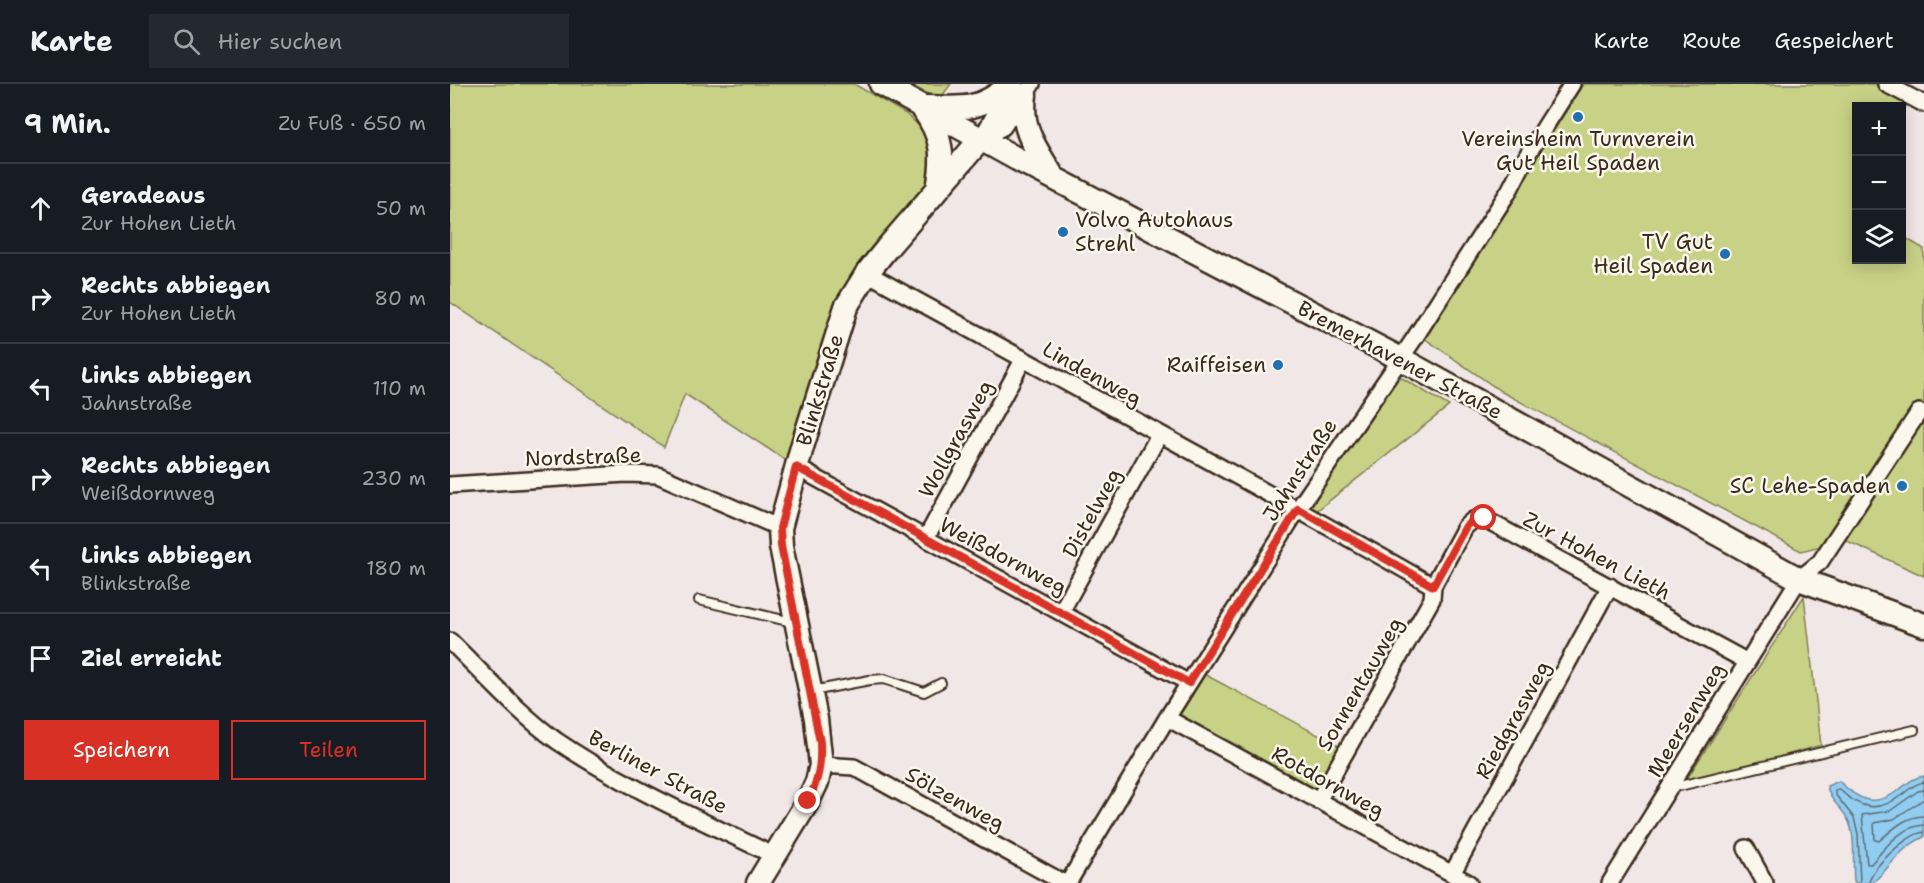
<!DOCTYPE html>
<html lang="de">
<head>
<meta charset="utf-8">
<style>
	body { margin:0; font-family:"Shantell Sans",sans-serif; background:#242831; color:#f1f3f6 }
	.controls { position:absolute; right:18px; top:18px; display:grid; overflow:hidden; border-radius:0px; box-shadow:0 3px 15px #0003 }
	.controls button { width:54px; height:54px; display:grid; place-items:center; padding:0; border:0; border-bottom:2px solid #363941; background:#171b24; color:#f1f3f6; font:30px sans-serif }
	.stop { position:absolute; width:18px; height:18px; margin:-14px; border:4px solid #d93025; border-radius:50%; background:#fff }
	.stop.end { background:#d93025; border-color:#fff; box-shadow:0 2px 6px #0008 }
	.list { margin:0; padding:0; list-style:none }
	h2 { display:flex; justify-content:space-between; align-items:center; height:78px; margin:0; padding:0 24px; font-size:26px }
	h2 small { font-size:20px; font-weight:400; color:#9ea1a6 }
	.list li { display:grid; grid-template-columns:39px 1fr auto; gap:18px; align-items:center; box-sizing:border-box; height:90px; padding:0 24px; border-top:2px solid #363941 }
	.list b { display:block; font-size:22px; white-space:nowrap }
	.list p { margin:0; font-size:20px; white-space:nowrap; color:#9ea1a6 }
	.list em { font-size:20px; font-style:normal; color:#9ea1a6 }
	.actions { display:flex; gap:12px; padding:18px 24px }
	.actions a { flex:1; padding:14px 0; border:2px solid #d93025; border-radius:0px; text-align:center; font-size:21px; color:#d93025 }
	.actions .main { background:#d93025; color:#fff }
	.icon { flex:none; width:33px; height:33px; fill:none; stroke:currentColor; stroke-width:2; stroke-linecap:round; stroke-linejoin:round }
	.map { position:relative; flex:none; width:1474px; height:799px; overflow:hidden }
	header { display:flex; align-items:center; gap:36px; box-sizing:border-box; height:84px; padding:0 30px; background:#171b24; border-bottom:2px solid #363941 }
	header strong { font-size:28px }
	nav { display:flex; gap:33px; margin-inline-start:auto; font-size:21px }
	.search { width:420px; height:54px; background:#242831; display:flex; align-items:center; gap:15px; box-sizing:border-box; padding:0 21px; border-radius:0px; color:#9ea1a6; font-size:22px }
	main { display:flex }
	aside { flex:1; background:#171b24 }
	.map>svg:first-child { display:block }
</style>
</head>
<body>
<header>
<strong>Karte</strong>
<div class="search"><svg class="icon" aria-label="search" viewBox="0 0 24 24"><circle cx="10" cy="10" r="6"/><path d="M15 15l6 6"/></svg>Hier suchen</div>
<nav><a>Karte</a><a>Route</a><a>Gespeichert</a></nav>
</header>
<main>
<aside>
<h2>9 Min.<small>Zu Fuß · 650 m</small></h2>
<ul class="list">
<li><svg class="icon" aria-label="ahead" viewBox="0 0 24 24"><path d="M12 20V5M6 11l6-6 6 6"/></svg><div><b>Geradeaus</b><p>Zur Hohen Lieth</p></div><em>50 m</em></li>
<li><svg class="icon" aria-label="right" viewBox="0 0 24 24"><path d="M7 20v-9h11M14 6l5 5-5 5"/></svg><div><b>Rechts abbiegen</b><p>Zur Hohen Lieth</p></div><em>80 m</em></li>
<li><svg class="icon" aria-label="left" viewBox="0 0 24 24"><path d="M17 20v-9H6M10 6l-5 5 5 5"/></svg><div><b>Links abbiegen</b><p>Jahnstraße</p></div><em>110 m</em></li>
<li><svg class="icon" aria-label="right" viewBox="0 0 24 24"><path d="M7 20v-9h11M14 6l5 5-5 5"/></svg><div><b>Rechts abbiegen</b><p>Weißdornweg</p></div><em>230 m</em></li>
<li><svg class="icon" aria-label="left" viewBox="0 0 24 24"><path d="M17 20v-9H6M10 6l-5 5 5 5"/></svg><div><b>Links abbiegen</b><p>Blinkstraße</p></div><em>180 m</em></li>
<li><svg class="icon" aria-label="arrive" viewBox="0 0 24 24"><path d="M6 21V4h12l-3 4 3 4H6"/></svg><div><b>Ziel erreicht</b></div></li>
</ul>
<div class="actions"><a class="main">Speichern</a><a>Teilen</a></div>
</aside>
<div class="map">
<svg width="1474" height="799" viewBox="0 0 1474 799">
	<rect width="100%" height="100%" fill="#f2e7e7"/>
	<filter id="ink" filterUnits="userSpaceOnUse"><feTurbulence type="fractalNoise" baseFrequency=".0167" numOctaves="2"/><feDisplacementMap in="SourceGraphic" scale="12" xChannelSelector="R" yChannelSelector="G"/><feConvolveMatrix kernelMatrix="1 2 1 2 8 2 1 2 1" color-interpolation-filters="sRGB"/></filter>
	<g filter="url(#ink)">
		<path fill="#c8d286" stroke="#827e52" stroke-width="1.5" d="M 0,0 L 404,0 L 456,30 L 479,51 L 485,74 L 480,96 L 464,124 L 431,159 L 343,381 L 235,310 L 214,363 L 0,218 Z
			M 459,0 L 501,0 L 489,16 Z
			M 1133,0 L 1425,0 L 1458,18 L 1452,30 L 1452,22 L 1406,22 L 1406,113 L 1401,124 L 1406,127 L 1406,176 L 1452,176 L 1452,152 L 1474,165 L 1474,492 L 1395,456 L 1351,467 L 1052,308 L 974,254 Z
			M 947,291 L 999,322 L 865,428 L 855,423 Z
			M 1354,512 L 1371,661 L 1233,701 Z
			M 750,588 L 891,663 L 866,709 L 724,632 Z"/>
		<path fill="#91cdf1" stroke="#6f8c9d" stroke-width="1.5" d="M 1474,692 L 1474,753 C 1446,766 1443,782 1422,799 L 1406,799 L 1404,797 C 1402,778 1407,751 1397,734 C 1390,721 1380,718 1377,702 L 1389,697 C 1409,717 1424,724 1449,706 C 1458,699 1462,694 1474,692 Z"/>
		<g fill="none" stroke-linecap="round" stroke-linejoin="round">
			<path stroke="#5d6b72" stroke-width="1.5" d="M 1474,706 L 1468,707 L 1440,727 L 1412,731 L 1417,780 L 1421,780 C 1435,764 1451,742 1474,741
				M 1474,715 L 1444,735 L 1424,739 L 1425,756 L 1429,757 C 1442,746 1455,732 1474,732
				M 1410,799 L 1408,750 L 1404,734 L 1385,710 L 1385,706 L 1389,705 C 1410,726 1429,729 1453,710 C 1461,704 1464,700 1474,698
				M 1419,799 C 1420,784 1458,750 1474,748"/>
			<defs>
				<path id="lane" d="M 249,516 L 342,538
					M 362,607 L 420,596 L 434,595 L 474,608 L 491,599
					M 1221,704 L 1464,646"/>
				<path id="street" d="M 1436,0 L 1474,20
					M 531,55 L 553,43 L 582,0
					M 531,55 L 544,32 L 564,5
					M 417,189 C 606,294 796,395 983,502 L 1015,443 L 1023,436 L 1033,434 L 1296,577
					M 346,383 L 739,599
					M 0,401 L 176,390 L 208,391 L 330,444
					M 476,454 L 573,276
					M 611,528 L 709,351
					M 0,557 C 34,590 69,630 107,657 C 175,703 251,736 325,772
					M 717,634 L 1019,799
					M 371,681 L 404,683 L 614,799
					M 868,717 L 982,515 L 983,502
					M 1296,764 L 1315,799
					M 1002,790 L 1160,502
					M 618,799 L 717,634 L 848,425 L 964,255 L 1059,107 L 1079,68 L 1122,0
					M 1160,799 L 1349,495 L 1370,478 L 1469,328"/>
				<path id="secondary" d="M 431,0 L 567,75 L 951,275 L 1349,495 L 1474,541
					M 575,11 C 570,46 586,64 603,93
					M 477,23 C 514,25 532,26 561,0
					M 473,25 C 493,53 494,72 488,105
					M 308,799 L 358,717 L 367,698 L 371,681 L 366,635 L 331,462 L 330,444 L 352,363 L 396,223 L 417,189 L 437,164 L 531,55"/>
			</defs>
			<use href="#lane" stroke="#3b2a1e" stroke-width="12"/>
			<use href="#street" stroke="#3b2a1e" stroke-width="20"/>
			<use href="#secondary" stroke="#3b2a1e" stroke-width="27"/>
			<use href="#lane" stroke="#fbf7ec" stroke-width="8"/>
			<use href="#street" stroke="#fbf7ec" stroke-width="15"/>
			<use href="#secondary" stroke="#fbf7ec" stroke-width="22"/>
		</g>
	</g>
	<g fill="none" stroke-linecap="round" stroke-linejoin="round" filter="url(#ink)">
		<path stroke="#d93025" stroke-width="8" d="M 358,717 C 369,695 371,682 370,658 L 331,462 L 330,444 L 346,383 L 739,599 L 848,425 L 983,502 L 1016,442 L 1023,436 L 1034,434"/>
	</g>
	<g fill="#1f6fb2" stroke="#fbf7ec" stroke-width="2">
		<circle cx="1128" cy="33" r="6"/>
		<circle cx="613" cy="148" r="6"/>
		<circle cx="1275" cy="170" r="6"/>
		<circle cx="828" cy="281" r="6"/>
		<circle cx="1452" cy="402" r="6"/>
	</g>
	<g text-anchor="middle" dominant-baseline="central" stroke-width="5" stroke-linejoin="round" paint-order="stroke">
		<g font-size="21" fill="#3b2a1e" stroke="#fbf7ec" text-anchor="end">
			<text x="1128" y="55" text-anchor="middle">Vereinsheim Turnverein<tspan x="1128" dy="24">Gut Heil Spaden</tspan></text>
			<text x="625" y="136" text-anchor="start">Volvo Autohaus<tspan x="625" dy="24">Strehl</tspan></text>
			<text x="1263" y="158">TV Gut<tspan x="1263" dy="24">Heil Spaden</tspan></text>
			<text x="816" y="281">Raiffeisen</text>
			<text x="1440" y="402">SC Lehe-Spaden</text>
		</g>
		<g font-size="21" fill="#3b2a1e" stroke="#fbf7ec">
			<text transform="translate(950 276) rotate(28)">Bremerhavener Straße</text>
			<text transform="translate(642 290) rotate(29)">Lindenweg</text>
			<text transform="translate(370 306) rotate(-73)">Blinkstraße</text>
			<text transform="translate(506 355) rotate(-61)">Wollgrasweg</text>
			<text transform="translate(133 373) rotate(-2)">Nordstraße</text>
			<text transform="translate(850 386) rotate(-57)">Jahnstraße</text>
			<text transform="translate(642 429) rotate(-61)">Distelweg</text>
			<text transform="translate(553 472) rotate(28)">Weißdornweg</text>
			<text transform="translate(1147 472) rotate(28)">Zur Hohen Lieth</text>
			<text transform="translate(910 600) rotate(-60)">Sonnentauweg</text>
			<text transform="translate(1063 636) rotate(-61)">Riedgrasweg</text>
			<text transform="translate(1236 636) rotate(-59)">Meersenweg</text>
			<text transform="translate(208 688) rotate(28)">Berliner Straße</text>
			<text transform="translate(878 698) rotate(29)">Rotdornweg</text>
			<text transform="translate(505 715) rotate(29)">Sölzenweg</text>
		</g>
	</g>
</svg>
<div class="controls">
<button>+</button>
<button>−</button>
<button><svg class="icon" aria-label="layers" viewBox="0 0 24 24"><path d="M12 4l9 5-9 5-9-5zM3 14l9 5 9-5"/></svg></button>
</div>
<div class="stop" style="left:1034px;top:434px"></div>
<div class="stop end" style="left:358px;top:717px"></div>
</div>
</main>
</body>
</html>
